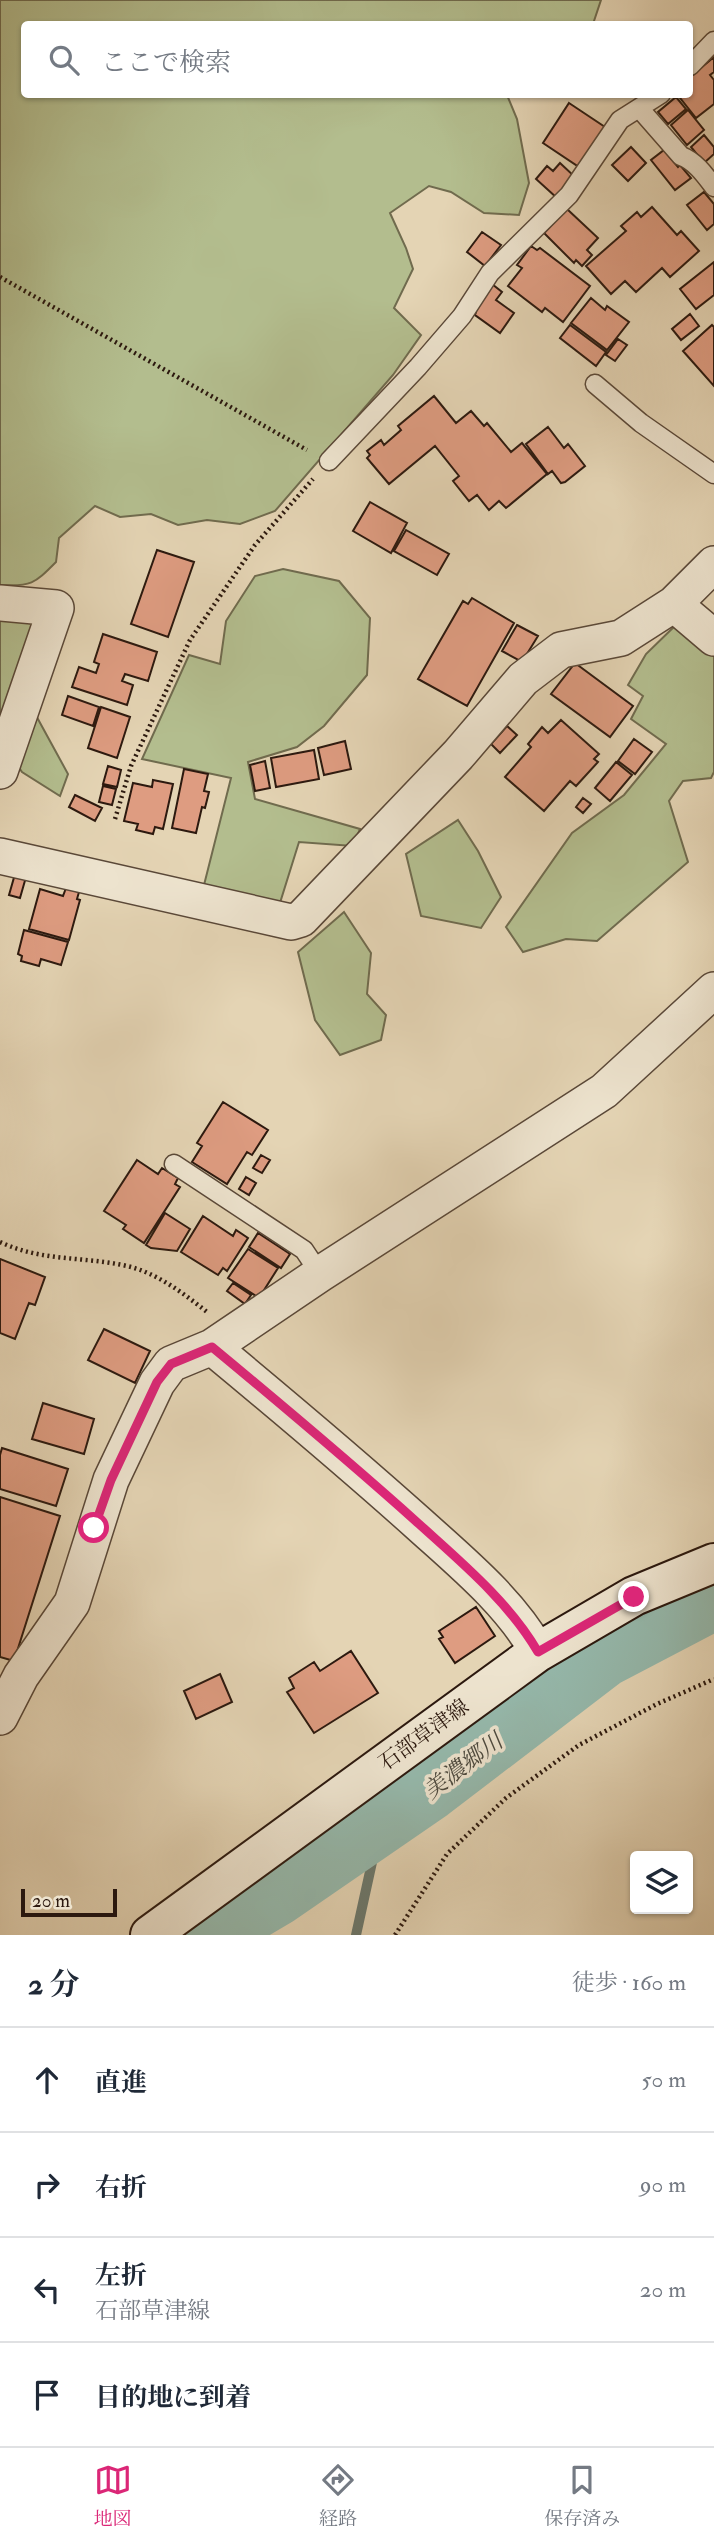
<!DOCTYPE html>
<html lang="ja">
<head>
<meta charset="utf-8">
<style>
	body { margin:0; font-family:"IM FELL Double Pica","Noto Serif JP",serif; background:#f6f6f7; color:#1f2937 }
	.controls { position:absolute; right:21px; bottom:21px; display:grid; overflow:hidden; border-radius:7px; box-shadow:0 2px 5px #0004 }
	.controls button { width:63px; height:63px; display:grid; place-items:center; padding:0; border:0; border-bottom:2px solid #e0e1e3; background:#fff; color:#1f2937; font:35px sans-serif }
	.scale { position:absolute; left:21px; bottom:18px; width:96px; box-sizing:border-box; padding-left:7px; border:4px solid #2c190f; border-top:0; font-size:19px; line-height:24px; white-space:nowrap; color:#2c190f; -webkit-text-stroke:5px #ede3ce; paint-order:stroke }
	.stop { position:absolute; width:21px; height:21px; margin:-16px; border:5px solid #db2777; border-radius:50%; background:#fff }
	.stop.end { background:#db2777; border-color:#fff; box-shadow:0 2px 7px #0008 }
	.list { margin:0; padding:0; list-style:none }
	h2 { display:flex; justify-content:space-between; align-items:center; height:91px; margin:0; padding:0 28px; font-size:30px }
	h2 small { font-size:23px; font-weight:400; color:#747a83 }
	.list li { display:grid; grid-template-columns:46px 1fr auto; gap:21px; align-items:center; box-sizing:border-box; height:105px; padding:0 28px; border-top:2px solid #e0e1e3 }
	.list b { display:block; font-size:26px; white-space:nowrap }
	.list p { margin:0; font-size:23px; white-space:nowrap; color:#747a83 }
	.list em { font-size:23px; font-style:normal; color:#747a83 }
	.icon { flex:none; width:38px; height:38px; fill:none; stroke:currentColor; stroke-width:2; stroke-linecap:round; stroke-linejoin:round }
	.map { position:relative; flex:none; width:714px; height:1935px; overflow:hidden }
	.search { position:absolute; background:#fff; box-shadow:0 2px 5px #0004; left:21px; right:21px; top:21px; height:77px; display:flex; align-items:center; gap:18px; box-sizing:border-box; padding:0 24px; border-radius:7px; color:#747a83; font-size:26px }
	.sheet { height:511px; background:#fff }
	nav { display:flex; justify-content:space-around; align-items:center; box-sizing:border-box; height:98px; border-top:2px solid #e0e1e3; background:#fff; font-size:19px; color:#747a83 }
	nav a { display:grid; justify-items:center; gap:4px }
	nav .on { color:#db2777 }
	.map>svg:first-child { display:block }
</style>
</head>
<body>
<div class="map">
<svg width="714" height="1935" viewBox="0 0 714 1935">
	<rect width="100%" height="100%" fill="#e4d4b4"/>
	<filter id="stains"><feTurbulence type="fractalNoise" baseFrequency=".00286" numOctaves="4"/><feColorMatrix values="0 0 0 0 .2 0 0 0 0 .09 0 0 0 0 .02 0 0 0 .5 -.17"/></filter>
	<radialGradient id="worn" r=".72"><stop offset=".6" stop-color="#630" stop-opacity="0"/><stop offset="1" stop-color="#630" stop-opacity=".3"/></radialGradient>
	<path fill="#b3bd8e" stroke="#706b4e" stroke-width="2" d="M 0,0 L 601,0 L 593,24 L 24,24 L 24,94 L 507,95 L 517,119 L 529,183 L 519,215 L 484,213 L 451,192 L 429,186 L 390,213 L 406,248 L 413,269 L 394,308 L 421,335 L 393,375 L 275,511 L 240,524 L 207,520 L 178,525 L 151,514 L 120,517 L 95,506 L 59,538 L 56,562 C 35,583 32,587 0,585 Z
		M 283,569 L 339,581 L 370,618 L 367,675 L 324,726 L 297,747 L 248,762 L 255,799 L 360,829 L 353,846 L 299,842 L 279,906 L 203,889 L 231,778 L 142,759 L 189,655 L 220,664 L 226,621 L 255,576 Z
		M 0,619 L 36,624 L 21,688 L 68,774 L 60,796 L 22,772 L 0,740 Z
		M 680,621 L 714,653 L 714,772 L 711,778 L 683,781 L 669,801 L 688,862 L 597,941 L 566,939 L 523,952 L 506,927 L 572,833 L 624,795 L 666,744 L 631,719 L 643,696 L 628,685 L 646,654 Z
		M 458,820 L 478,851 L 501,897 L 481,928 L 421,916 L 406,854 Z
		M 344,912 L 371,953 L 367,994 L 386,1015 L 381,1040 L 340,1055 L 315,1020 L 298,952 Z"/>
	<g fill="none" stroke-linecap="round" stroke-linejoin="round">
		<path stroke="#6b786d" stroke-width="10" d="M 356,1935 L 380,1826"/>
		<path stroke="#95b8ab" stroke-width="58" d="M 213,1935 L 277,1897 L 431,1791 L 605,1658 L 714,1601"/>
	</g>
	<path fill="#de9c81" stroke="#2c190f" stroke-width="2" d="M 714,57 L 714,72 L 710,75 L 714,80 L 714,104 L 696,118 L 677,94 L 690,94 L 690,77 Z
		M 676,97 L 686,109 L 668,124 L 658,112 Z
		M 569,103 L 605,127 L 579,167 L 543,143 Z
		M 688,110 L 704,130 L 687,145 L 671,125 Z
		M 704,135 L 714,147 L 714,154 L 704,163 L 691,147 Z
		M 631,147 L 646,163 L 628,181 L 612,165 Z
		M 664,150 L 678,167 L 680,165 L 691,178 L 675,190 L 651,160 Z
		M 560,163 L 575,177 L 557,198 L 536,179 L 547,166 L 553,171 Z
		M 704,192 L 714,204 L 714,224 L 707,230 L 687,205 Z
		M 652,207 L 677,235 L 681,231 L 699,251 L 670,277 L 662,268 L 636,292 L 625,281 L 611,294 L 586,266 L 626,231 L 621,226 L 637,212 L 641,217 Z
		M 567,209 L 598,238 L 587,250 L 592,255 L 582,266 L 576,260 L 574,263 L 544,233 Z
		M 482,232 L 501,245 L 485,266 L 467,252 Z
		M 531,246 L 537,250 L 540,248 L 590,286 L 563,322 L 545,308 L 542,312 L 508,286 L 522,268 L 517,265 Z
		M 714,262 L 714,295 L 696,309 L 680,289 Z
		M 492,284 L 502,292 L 496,300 L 514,313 L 500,333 L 475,315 L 476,312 L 473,310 Z
		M 591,298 L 605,310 L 607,306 L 629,322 L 607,350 L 571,323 Z
		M 690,314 L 699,326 L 681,340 L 672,329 Z
		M 570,325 L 606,352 L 596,366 L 560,338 Z
		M 712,325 L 714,327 L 714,386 L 683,351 Z
		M 618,339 L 627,345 L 615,361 L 606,355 Z
		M 434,396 L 456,423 L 471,411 L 484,426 L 487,423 L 511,452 L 522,443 L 547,474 L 506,508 L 499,501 L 489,510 L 477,495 L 469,501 L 453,481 L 459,476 L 435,446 L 389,484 L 367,458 L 370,455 L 367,451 L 381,440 L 384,445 L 401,430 L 398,426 Z
		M 548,427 L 564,448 L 568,444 L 585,466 L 565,482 L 561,483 L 552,471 L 548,474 L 526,444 Z
		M 370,502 L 407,523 L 391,553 L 353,531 Z
		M 406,530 L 449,554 L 437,575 L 394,551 Z
		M 157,550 L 194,562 L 168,637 L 131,624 Z
		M 472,598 L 514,623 L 467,706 L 418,679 L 463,601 L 468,604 Z
		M 517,625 L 538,636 L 522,662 L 502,651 Z
		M 103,634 L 157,652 L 148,681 L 125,674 L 122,681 L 133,685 L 127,705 L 72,687 L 79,667 L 96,673 L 99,664 L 94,662 Z
		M 575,663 L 633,706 L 610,737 L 551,694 Z
		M 68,696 L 99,707 L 93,726 L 62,715 Z
		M 101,707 L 130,717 L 117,758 L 88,748 Z
		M 561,720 L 599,754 L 594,759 L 598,762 L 576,786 L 570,781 L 544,811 L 505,777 L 531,747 L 528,744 L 542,727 L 548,733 Z
		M 507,726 L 517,735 L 500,753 L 491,744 Z
		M 634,739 L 652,752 L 635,774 L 618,761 Z
		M 345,741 L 351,769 L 324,775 L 318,748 Z
		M 314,750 L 319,779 L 276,787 L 271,758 Z
		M 265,761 L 270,788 L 255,791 L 250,765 Z
		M 616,762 L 632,775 L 610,801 L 595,788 Z
		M 108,766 L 121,770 L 117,787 L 103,784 Z
		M 184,769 L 208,774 L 204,791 L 209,792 L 205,808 L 202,807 L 196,833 L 172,828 Z
		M 153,780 L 173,784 L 163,829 L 155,827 L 153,834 L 136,830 L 138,824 L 124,821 L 133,783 L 152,787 Z
		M 103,786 L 116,789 L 112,805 L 99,802 Z
		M 75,795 L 102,808 L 95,821 L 69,807 Z
		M 583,798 L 591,804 L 583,813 L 576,807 Z
		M 15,874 L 26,877 L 20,898 L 9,895 Z
		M 66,888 L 79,892 L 77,899 L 80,900 L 69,940 L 29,929 L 40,889 L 63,896 Z
		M 24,930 L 68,942 L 61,965 L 41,959 L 39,966 L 21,961 L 22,956 L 18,954 Z
		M 223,1102 L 268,1130 L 252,1155 L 247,1152 L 227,1184 L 192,1162 L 202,1146 L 197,1143 Z
		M 261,1155 L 270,1160 L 262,1173 L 253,1168 Z
		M 137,1160 L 158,1174 L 162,1168 L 178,1178 L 175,1184 L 180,1187 L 144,1243 L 123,1229 L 126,1225 L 104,1211 Z
		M 246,1177 L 256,1183 L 249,1195 L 239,1189 Z
		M 165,1213 L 190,1229 L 177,1251 L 151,1248 L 146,1245 Z
		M 203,1216 L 233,1236 L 236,1230 L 248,1238 L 227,1271 L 223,1268 L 218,1275 L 181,1252 Z
		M 258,1233 L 290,1254 L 281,1268 L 249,1247 Z
		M 248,1249 L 278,1268 L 259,1298 L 228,1278 Z
		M 0,1259 L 45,1277 L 35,1305 L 29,1303 L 15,1339 L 0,1333 Z
		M 233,1283 L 251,1295 L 245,1304 L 227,1291 Z
		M 104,1329 L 150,1351 L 135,1383 L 88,1360 Z
		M 43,1403 L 94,1419 L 84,1454 L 32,1439 Z
		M 2,1448 L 68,1469 L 56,1506 L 0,1489 L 0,1455 Z
		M 0,1497 L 60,1516 L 14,1661 L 0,1657 Z
		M 476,1607 L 495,1636 L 455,1663 L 439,1639 L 443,1637 L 439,1631 Z
		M 351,1651 L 378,1693 L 314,1733 L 287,1692 L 294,1688 L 289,1678 L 314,1662 L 320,1671 Z
		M 220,1674 L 232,1702 L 196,1719 L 184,1691 Z"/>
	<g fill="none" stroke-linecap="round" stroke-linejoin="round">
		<defs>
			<path id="service" d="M 690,66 L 714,41
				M 639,108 L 681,156 C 695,161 705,175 714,187
				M 595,384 L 641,423 L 714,474
				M 329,461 L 418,367 L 462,316 L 490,273 L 569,195 L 620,120 L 661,94
				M 174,1164 L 304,1250 L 320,1274"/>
			<path id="minor" d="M 0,603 L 56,608 L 0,771
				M 674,604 L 714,638
				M 0,856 L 291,922 L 301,919 L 458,755 L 523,679 L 561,650 L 621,638 L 674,604 L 714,564
				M 212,1347 C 282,1405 351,1463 419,1524 C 461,1562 510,1602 538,1652
				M 0,1717 L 21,1676 L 72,1603 L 111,1480 L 157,1383 L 171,1364 L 212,1347 L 320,1274 L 604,1091 L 714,990"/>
			<path id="secondary" d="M 150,1935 L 538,1652 L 634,1596 L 714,1563"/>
		</defs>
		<use href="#service" stroke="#5a4838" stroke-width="21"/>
		<use href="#minor" stroke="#5a4838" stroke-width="38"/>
		<use href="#secondary" stroke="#2c190f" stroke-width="42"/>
		<path stroke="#2c190f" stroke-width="4.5" stroke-dasharray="2 3.5" stroke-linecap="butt" d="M 0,277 L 307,450
			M 115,819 L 131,766 L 190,640 L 255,545 L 313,479
			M 0,1242 C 43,1262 83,1256 127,1266 C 157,1273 183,1293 207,1312
			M 395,1935 L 447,1854 L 506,1798 L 579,1745 L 657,1704 L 714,1679"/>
		<use href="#service" stroke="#ede3ce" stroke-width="18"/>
		<use href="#minor" stroke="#ede3ce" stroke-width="35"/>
		<use href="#secondary" stroke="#ede3ce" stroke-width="38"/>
	</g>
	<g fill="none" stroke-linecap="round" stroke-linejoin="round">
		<path stroke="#db2777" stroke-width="9" d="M 94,1528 L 111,1480 L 157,1382 L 171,1364 L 212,1347 C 282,1405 351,1463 419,1524 C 461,1562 509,1602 538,1652 L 634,1597"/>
	</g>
	<g text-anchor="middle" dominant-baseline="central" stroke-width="7" stroke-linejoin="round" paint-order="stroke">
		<g font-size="21" fill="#2c190f" stroke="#ede3ce">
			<text transform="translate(424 1735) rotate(-36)">石部草津線</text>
		</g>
		<g font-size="23" font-style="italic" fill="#4c493e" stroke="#ede3ce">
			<text transform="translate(463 1766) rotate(-37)">美濃郷川</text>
		</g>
	</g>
	<rect width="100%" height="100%" filter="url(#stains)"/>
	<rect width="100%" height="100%" fill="url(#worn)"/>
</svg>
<div class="controls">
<button><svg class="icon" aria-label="layers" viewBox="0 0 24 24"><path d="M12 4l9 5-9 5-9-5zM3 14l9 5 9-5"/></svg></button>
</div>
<div class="scale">20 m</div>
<div class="stop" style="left:94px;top:1528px"></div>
<div class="stop end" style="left:634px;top:1597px"></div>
<div class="search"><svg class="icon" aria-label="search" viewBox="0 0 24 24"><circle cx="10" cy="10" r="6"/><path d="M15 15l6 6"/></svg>ここで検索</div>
</div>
<section class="sheet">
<h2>2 分<small>徒歩 · 160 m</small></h2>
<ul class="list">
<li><svg class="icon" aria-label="ahead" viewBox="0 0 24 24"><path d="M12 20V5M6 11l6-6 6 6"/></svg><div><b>直進</b></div><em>50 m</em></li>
<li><svg class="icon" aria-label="right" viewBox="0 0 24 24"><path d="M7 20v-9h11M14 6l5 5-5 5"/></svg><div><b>右折</b></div><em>90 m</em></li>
<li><svg class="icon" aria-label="left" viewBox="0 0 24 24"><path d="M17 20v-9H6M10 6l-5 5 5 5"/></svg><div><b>左折</b><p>石部草津線</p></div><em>20 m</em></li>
<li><svg class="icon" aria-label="arrive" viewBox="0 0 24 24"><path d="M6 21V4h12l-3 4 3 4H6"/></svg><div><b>目的地に到着</b></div></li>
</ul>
</section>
<nav>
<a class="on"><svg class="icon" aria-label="map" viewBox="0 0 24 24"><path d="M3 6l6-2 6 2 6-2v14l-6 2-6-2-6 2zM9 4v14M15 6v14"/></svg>地図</a>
<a><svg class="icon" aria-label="directions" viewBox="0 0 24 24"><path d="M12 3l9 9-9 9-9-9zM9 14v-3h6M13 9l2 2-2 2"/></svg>経路</a>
<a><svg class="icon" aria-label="saved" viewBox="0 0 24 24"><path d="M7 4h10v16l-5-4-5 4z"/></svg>保存済み</a>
</nav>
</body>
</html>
